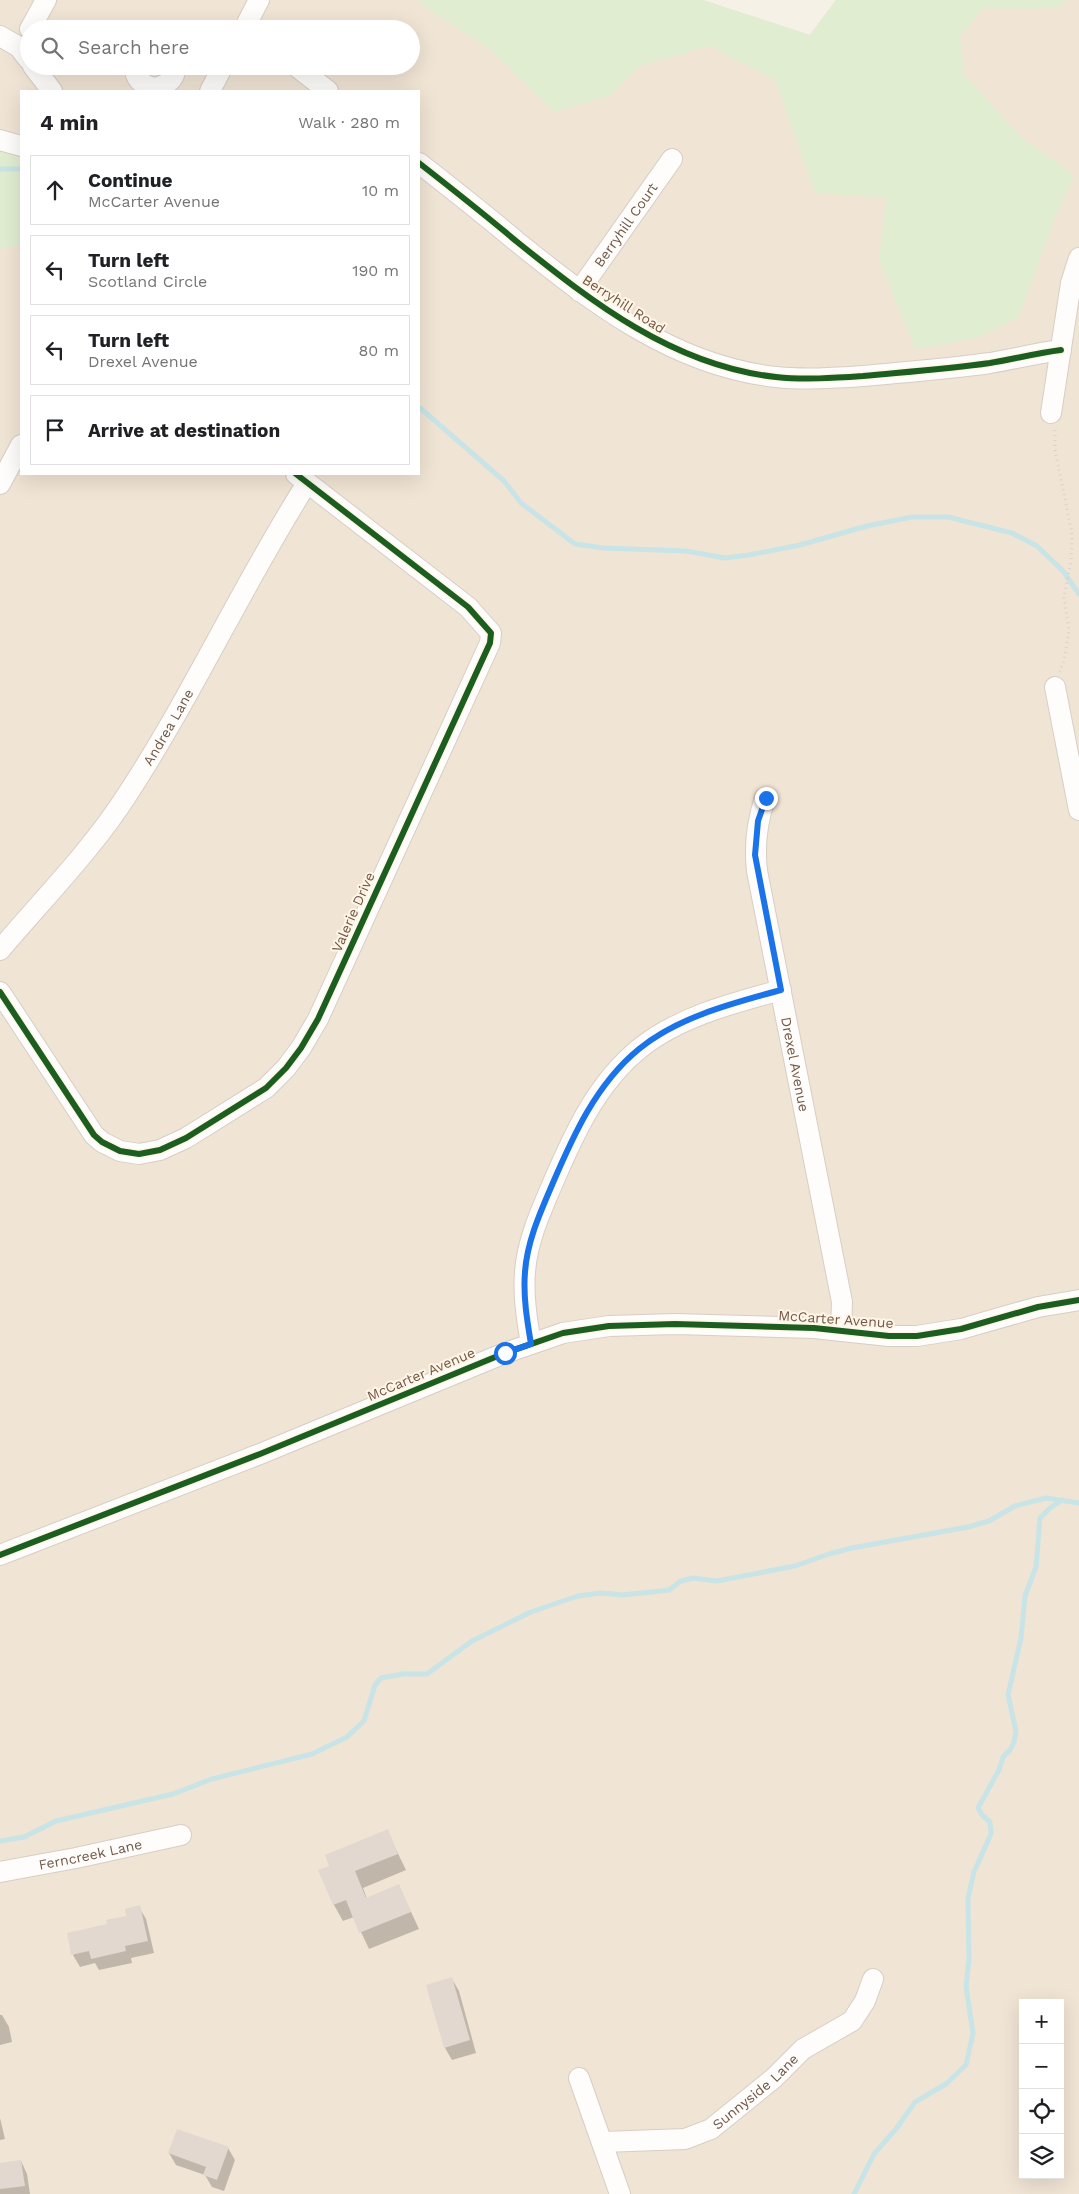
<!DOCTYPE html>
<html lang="en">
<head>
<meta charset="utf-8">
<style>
	body { margin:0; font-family:"Work Sans",sans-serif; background:#f2f2f2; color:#202124 }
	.controls { position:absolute; right:15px; bottom:15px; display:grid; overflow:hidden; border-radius:0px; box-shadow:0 5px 20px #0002 }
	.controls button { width:45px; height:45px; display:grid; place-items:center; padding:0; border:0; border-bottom:1px solid #e0e0e0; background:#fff; color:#202124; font:25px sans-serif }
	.stop { position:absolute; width:15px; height:15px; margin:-11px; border:4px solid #1a73e8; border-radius:50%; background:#fff }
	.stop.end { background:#1a73e8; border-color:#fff; box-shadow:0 1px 5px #0008 }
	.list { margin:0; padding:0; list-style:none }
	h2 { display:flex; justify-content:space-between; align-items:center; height:65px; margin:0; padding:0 20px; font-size:21px }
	h2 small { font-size:16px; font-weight:400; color:#757577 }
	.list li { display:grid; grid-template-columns:32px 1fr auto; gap:15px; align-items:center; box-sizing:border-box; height:70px; margin:0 10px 10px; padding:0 10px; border:1px solid #e0e0e0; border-radius:0px }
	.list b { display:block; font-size:19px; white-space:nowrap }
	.list p { margin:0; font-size:16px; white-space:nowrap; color:#757577 }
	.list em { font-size:16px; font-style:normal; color:#757577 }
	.icon { flex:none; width:28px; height:28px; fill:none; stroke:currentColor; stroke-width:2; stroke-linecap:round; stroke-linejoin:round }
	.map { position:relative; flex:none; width:1079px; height:2194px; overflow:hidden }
	.search { position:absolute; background:#fff; box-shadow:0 5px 20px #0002; left:20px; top:20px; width:400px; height:55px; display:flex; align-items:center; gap:12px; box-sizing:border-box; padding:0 18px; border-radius:28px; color:#757577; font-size:19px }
	.panel { position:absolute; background:#fff; box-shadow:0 5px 20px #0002; left:20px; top:90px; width:400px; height:385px; border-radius:0px }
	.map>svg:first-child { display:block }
</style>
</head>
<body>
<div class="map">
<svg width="1079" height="2194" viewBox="0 0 1079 2194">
	<rect width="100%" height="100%" fill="#f6f1e7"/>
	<path fill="#f0e4d4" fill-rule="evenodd" d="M 0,0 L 703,0 L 810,35 L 836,0 L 1079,0 L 1079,2194 L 0,2194 L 0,249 L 21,244 L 21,474 L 419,474 L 419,91 L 21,91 L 21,142 L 0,138 ZM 29,29 L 411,29 L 411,66 L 29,66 ZM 1023,2003 L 1060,2003 L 1060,2175 L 1023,2175 Z"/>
	<path fill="#e1edd1" d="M 421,0 L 703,0 L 810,35 L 836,0 L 1068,0 L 1058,7 L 1031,9 L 984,8 L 960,37 L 964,74 L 1020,136 L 1074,175 L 1053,223 L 1019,317 L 977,338 L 915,349 L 879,259 L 886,198 L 815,193 L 775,80 L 709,46 L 640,66 L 611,95 L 554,112 L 492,51 L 419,3 Z
		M 0,138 L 21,142 L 21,244 L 0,249 Z"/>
	<path fill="#0003" d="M 387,1831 L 406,1870 L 363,1888 L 367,1899 L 399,1886 L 419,1929 L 369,1949 L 354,1917 L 343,1921 L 334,1905 L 320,1871 L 330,1866 Z
		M 139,1907 L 146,1919 L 154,1953 L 131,1958 L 132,1963 L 99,1970 L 95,1963 L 80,1967 L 73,1955 L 109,1925 L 128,1917 Z
		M 452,1979 L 459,1991 L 476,2053 L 452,2060 L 445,2048 Z
		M 0,2015 L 2,2015 L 9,2027 L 12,2042 L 0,2045 Z
		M 0,2118 L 5,2139 L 0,2140 Z
		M 228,2148 L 235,2160 L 224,2191 L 212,2187 L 205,2175 L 176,2165 L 169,2153 Z
		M 21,2161 L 27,2174 L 30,2194 L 0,2194 L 0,2164 Z"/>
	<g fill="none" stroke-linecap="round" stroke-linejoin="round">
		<path stroke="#c8e4e6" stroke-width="5" d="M 0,169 L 21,169
			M 419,407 L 504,481 L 521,503 L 575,544 L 604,548 L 686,551 L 725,558 L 749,555 L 800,545 L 867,526 L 912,517 L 948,517 L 1012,533 L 1037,546 L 1063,571 L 1079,594
			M 0,1841 L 24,1837 L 56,1821 L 173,1794 L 212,1779 L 312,1754 L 347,1737 L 364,1721 L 375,1685 L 381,1678 L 403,1674 L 427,1674 L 472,1641 L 531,1612 L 578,1596 L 601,1593 L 622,1595 L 652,1592 L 669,1590 L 681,1581 L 693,1578 L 717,1581 L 795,1566 L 829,1554 L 852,1548 L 968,1527 L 989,1521 L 1015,1506 L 1046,1498 L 1079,1503
			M 854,2194 L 874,2154 L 896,2129 L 915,2102 L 946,2084 L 966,2065 L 973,2033 L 966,1987 L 969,1959 L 968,1898 L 974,1872 L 991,1834 L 990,1822 L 982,1815 L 978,1808 L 999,1770 L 1003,1757 L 1010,1750 L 1014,1742 L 1016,1731 L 1008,1695 L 1021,1638 L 1025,1596 L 1036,1567 L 1040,1518 L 1050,1508 L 1062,1500"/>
	</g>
	<path fill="#e2d8cf" d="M 388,1829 L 398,1854 L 355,1871 L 366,1898 L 399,1884 L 411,1912 L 359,1933 L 346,1900 L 333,1905 L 318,1870 L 329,1866 L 325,1855 Z
		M 140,1905 L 148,1941 L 125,1946 L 126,1951 L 91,1959 L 89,1951 L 71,1955 L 67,1933 L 107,1924 L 106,1920 L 126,1916 L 125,1909 Z
		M 452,1977 L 470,2040 L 444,2048 L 426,1985 Z
		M 177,2129 L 229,2147 L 217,2180 L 203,2175 L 206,2167 L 168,2153 Z
		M 21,2160 L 25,2186 L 0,2189 L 0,2163 Z"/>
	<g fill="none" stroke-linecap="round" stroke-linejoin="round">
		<defs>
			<g id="minor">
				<path d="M 30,29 L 46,0"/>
				<path d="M 244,29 L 259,0"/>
				<path d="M 0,36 L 19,47 L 29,60"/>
				<path d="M 33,66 L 52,91"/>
				<path d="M 134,66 C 135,79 141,84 153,88 C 166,86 175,80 176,66"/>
				<path d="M 296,66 L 328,91"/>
				<path d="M 210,91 L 223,66"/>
				<path d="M 0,140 L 21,146"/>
				<path d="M 419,163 C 451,188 484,214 516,241 C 593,303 674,366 776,377 C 804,380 834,378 863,376 C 905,372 948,369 990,363 C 1014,359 1037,353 1061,350"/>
				<path id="s1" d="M 579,291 L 672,159"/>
				<path d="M 1051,413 L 1071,283 L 1079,258"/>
				<path d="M 0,484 L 21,445"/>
				<path d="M 1055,687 L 1079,810"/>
				<path id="s2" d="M 765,798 C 757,822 754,845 757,871 L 842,1302 L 841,1331"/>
				<path id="s3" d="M 0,950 C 43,899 91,851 127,795 C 193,694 243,584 307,483"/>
				<path d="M 0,992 L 94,1135 L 102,1142 L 120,1151 L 139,1154 L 160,1150 L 186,1138 L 266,1088 L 286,1068 L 301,1048 L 318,1019 L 490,643 L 491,633 L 468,607 L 296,474"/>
				<path d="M 531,1344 C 527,1320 523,1296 525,1272 C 527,1242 540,1213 552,1185 C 573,1136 596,1084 639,1049 C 678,1017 733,1003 781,990"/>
				<path d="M 0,1555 L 260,1454 L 505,1353 L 563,1333 L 609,1326 L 675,1324 L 814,1328 L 889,1336 L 917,1336 L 961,1329 L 1038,1307 L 1079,1300"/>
				<path id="s4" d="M 0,1872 L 76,1858 L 181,1835"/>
				<path d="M 579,2078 L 620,2194"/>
				<path id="s5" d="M 603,2142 L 685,2139 L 711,2129 L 774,2078 L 803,2049 L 852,2021 L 865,2001 L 873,1979"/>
			</g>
		</defs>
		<use href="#minor" stroke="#d7cec5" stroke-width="22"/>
		<path stroke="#d9d1cb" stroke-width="3" stroke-dasharray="1 4" stroke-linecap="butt" d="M 1055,430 L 1055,450 L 1072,533 L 1071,561 L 1064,598 L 1069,630 L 1065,656 L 1060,672"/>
		<use href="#minor" stroke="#fefdfb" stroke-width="20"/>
		<defs>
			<path id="cycleway" d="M 419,163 C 451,188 484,214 516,241 C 593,303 674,366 776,377 C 804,380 834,378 863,376 C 905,372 948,369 990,363 C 1014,359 1037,353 1061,350
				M 0,992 L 94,1135 L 102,1142 L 120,1151 L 139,1154 L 160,1150 L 186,1138 L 266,1088 L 286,1068 L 301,1048 L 318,1019 L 490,643 L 491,633 L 468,607 L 296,474
				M 0,1555 L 260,1454 L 505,1353 L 563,1333 L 609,1326 L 675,1324 L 814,1328 L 889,1336 L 917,1336 L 961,1329 L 1038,1307 L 1079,1300"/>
		</defs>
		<use href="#cycleway" stroke="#fff6e7" stroke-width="9"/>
		<use href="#cycleway" stroke="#1b5e20" stroke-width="6"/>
	</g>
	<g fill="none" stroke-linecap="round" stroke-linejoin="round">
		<path stroke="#1a73e8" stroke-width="6" d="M 505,1353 L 531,1344 C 527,1320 523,1296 525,1272 C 527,1242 540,1213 552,1185 C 573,1136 596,1084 639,1049 C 678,1017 733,1003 781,990 L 755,855 L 758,821 L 766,798"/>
	</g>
	<g text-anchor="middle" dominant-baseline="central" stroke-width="4" stroke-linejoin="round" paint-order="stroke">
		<g font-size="14" fill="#735848" stroke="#fff6e7">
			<text stroke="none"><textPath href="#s1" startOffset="81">Berryhill Court</textPath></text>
			<text transform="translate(624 304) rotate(33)">Berryhill Road</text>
			<text stroke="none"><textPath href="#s3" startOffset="280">Andrea Lane</textPath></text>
			<text transform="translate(353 912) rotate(-66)">Valerie Drive</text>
			<text stroke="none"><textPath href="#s2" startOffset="271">Drexel Avenue</textPath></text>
			<text transform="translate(836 1319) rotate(4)">McCarter Avenue</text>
			<text transform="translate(421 1374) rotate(-23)">McCarter Avenue</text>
			<text stroke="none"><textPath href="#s4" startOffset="92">Ferncreek Lane</textPath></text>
			<text stroke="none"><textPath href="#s5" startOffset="168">Sunnyside Lane</textPath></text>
		</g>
	</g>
</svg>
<div class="controls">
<button>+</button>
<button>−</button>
<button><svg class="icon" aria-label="locate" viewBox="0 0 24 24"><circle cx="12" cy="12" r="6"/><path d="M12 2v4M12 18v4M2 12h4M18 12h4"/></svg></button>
<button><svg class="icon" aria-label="layers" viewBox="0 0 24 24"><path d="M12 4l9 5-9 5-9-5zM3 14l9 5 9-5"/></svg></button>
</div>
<div class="stop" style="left:505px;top:1353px"></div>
<div class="stop end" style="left:766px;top:798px"></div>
<div class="search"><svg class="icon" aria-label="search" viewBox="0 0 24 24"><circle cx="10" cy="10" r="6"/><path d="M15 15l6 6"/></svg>Search here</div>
<section class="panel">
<h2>4 min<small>Walk · 280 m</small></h2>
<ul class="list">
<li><svg class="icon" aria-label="ahead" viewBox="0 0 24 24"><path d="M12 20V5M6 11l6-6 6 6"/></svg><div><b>Continue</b><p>McCarter Avenue</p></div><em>10 m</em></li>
<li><svg class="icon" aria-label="left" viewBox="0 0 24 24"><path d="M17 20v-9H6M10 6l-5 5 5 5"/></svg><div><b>Turn left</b><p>Scotland Circle</p></div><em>190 m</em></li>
<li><svg class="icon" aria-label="left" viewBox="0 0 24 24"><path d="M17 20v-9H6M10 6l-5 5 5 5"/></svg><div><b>Turn left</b><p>Drexel Avenue</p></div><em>80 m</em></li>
<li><svg class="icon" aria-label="arrive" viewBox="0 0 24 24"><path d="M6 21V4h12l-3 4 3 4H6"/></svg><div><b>Arrive at destination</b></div></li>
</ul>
</section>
</div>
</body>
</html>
